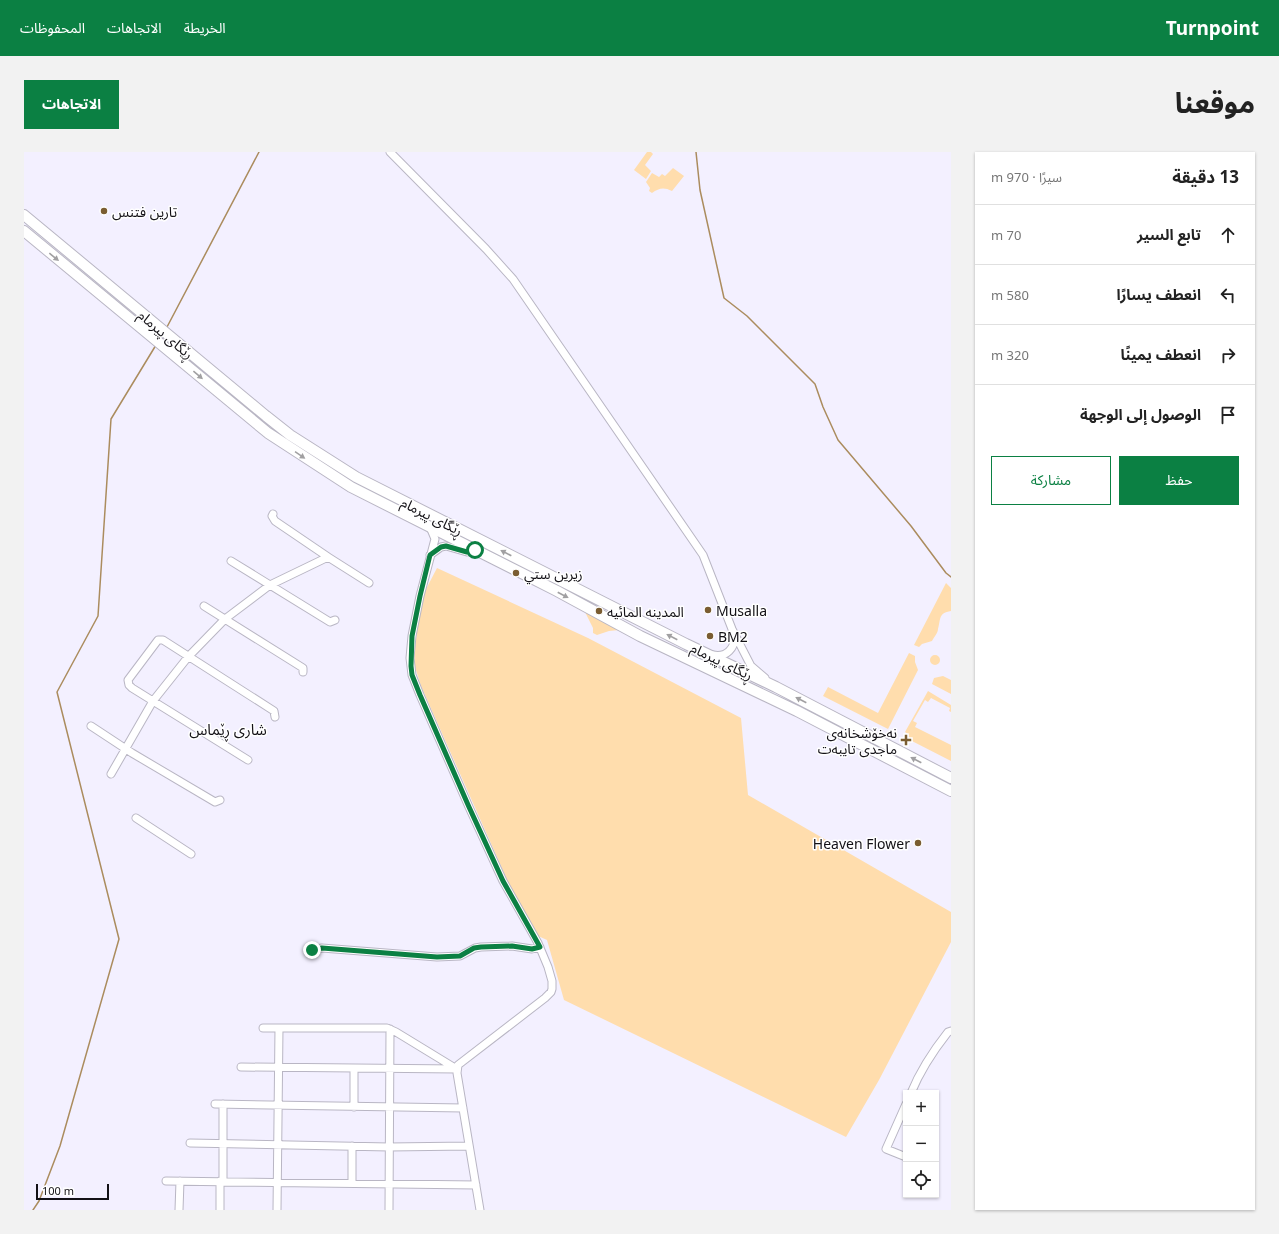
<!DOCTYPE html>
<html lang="ar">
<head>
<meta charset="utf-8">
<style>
	body { margin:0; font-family:"Noto Sans","Noto Sans Arabic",sans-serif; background:#f2f2f2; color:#222; direction:rtl }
	.controls { position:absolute; right:12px; bottom:12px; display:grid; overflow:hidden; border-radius:0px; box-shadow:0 1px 3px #0004 }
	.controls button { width:36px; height:36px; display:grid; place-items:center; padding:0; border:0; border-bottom:1px solid #e0e0e0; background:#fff; color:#222; font:20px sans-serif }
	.scale { position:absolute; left:12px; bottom:10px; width:73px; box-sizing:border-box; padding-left:4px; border:2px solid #131116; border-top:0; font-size:11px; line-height:14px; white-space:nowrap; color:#131116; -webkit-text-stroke:3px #fff; paint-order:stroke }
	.stop { position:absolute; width:12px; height:12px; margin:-9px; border:3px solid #0b8043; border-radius:50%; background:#fff }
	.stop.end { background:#0b8043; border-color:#fff; box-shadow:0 1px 4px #0008 }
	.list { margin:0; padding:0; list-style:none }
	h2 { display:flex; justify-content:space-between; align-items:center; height:52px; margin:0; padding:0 16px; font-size:17px }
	h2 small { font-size:13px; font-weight:400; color:#767676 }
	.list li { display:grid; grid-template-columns:26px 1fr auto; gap:12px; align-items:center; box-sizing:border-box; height:60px; padding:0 16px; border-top:1px solid #e0e0e0 }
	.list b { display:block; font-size:15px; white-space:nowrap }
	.list em { font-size:13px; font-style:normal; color:#767676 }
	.actions { display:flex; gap:8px; padding:12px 16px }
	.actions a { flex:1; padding:9px 0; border:1px solid #0b8043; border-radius:0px; text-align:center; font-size:14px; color:#0b8043 }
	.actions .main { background:#0b8043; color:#fff }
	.icon { flex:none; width:22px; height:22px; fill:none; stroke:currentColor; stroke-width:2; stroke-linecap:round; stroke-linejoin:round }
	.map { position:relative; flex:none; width:927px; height:1058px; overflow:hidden; direction:ltr; border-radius:0px }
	header { display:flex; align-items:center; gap:24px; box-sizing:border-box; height:56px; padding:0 20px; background:#0b8043; color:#fff }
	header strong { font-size:19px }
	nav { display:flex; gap:22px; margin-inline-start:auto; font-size:14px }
	.intro { display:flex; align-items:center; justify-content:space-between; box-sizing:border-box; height:96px; padding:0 24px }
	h1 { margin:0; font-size:28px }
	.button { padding:10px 18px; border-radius:0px; background:#0b8043; color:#fff; font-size:14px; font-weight:700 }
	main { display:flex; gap:24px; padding:0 24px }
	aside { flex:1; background:#fff; border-radius:0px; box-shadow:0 1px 3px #0004 }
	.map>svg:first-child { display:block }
</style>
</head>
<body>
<header>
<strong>Turnpoint</strong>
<nav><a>الخريطة</a><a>الاتجاهات</a><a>المحفوظات</a></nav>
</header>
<div class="intro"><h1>موقعنا</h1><a class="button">الاتجاهات</a></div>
<main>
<aside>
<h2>13 دقيقة<small>سيرًا · 970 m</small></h2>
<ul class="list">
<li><svg class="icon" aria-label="ahead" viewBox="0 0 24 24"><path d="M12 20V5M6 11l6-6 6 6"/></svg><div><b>تابع السير</b></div><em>70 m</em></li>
<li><svg class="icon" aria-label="left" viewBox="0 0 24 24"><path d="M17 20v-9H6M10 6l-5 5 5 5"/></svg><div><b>انعطف يسارًا</b></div><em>580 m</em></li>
<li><svg class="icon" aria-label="right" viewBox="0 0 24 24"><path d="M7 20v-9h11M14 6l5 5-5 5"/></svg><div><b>انعطف يمينًا</b></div><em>320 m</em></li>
<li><svg class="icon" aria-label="arrive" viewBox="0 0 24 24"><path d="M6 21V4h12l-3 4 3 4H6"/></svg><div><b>الوصول إلى الوجهة</b></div></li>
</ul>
<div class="actions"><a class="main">حفظ</a><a>مشاركة</a></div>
</aside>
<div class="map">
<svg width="927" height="1058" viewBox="0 0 927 1058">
	<rect width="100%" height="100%" fill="#f3f0ff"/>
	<path fill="#ffddad" d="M 623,0 L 627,0 L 629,2 L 621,13 L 627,19 L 622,27 L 610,18 Z
		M 649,16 L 660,24 L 648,39 C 640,35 635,36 628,41 L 625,39 L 626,36 L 622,30 L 628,21 L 635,25 L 638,22 L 641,24 Z
		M 413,416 L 564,486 L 717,566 L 724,643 L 927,760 L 927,790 L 855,928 L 822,985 L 540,848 L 523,788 L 512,783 L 485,732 L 397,534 L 391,515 L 390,501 L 394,474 L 400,441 Z
		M 922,431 L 927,436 L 927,459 C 914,461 917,467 914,477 C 914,481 910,485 908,489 L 898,492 L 895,495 L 890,493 Z
		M 561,460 L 595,478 L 585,479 L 573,483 L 569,481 L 569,476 Z
		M 885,501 L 891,504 L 891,510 L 894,518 L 864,577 L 799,544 L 804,535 L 854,561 Z
		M906 508a5 5 0 1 1 10 0a5 5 0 1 1-10 0Z
		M 919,524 L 927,528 L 927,542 L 908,532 L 910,526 Z
		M 904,539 L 927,553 L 927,560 L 925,559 L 926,556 L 907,546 L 904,550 L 901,548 L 889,569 L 893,571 L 891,575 L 927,593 L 927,609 L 884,587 L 885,583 L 881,580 Z"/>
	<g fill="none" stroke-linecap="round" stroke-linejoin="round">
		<path stroke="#ab8c5e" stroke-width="1.5" d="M 672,0 L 676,38 L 700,146 L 723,164 L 791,232 L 799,255 L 814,288 L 887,374 L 922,421 L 927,425
			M 143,175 L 235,0
			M 9,1058 L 15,1049 L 36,994 L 95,787 L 33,540 L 74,464 L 87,267 L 132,193"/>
		<defs>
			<path id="minor" d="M 366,0 L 462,97 L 489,127 L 679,403 L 708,477 L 727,514 L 741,526
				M 249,362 L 248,364 L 251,369 L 304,405
				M 406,375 L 411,387 L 396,444 L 388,484 L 386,506 L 388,523 L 396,543 L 445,655 L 479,729 L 514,791 L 524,815 L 528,829 L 528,837 L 527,840 L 521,846 L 434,913 L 433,921 L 456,1058
				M 406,403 L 417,395 L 422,394 L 443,400 L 451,398
				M 207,409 L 306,470 L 311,468
				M 180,454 L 279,516 L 279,520
				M 689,503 C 702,506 712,496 710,483
				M 67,574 L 108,601 L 191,650 L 196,648
				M 224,608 L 108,536 L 105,533 L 104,528 L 134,488 L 139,488 L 250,559 L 251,565
				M 87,622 L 129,549 L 164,505 L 201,467 L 246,433 L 304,405 L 345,431
				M 112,666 L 167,702
				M 288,798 L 298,796 L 413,805 L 436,804 L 451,796 L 457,795 L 488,794 L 508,797 L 516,795
				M 239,876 L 363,876 L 372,880 L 431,916
				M 217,915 L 433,917
				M 887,941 C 896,919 909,899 924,880 L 927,879
				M 191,952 L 439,956
				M 199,952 L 199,1029
				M 882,952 L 862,997 L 882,1005
				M 330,955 L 330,916
				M 166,991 L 365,995 L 445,994
				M 142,1029 L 452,1033
				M 196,1029 L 196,1058
				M 328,1031 L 328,994
				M 155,1058 L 156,1029
				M 253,1058 L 255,876
				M 365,1058 L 366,877"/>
			<path id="highway" d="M 0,63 L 242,264 L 266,283 L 332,325 L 662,492 L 752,535 L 927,626
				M 0,79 L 244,281 L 327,335 L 533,439 L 616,484 L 773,559 L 927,639"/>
		</defs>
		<use href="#minor" stroke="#b9b6c4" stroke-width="9"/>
		<use href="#highway" stroke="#b9b6c4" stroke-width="12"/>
		<use href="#minor" stroke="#fff" stroke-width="7"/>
		<use href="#highway" stroke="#fff" stroke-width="10"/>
	</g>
	<defs><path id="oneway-solid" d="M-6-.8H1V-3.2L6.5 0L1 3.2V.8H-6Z"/></defs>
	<g fill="#a1a0a2">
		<use href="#oneway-solid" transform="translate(30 105) rotate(39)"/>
		<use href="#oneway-solid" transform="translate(174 223) rotate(40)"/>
		<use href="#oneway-solid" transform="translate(276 303) rotate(34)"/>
		<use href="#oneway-solid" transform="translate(482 401) rotate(-153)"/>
		<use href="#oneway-solid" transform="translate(539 443) rotate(28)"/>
		<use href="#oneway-solid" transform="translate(648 485) rotate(-153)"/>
		<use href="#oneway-solid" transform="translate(777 548) rotate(-153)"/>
		<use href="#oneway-solid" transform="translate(892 608) rotate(-153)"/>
	</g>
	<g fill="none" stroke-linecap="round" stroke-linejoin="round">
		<path stroke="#0b8043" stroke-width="5" d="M 288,798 L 298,796 L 413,805 L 436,804 L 450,796 L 457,795 L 488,794 L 508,797 L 516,795 L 479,729 L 445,655 L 396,543 L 388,523 L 387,514 L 388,484 L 396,444 L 406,403 L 417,395 L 422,394 L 443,400 L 451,398"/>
	</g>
	<g fill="#7a5d31" stroke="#fff" stroke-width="1.5">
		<circle cx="80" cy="59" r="4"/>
		<circle cx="492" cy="421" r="4"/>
		<circle cx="684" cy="458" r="4"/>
		<circle cx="575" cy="459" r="4"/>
		<circle cx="686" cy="484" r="4"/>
		<path d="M880 582h4v4h4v4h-4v4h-4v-4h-4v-4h4z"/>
		<circle cx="894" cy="691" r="4"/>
	</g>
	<g text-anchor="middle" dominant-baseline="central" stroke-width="3" stroke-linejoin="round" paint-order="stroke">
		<g font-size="14" fill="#131116" stroke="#fff" text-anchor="start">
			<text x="88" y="59">تارين فتنس</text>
			<text x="500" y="421">زيرين ستي</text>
			<text x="692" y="458">Musalla</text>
			<text x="583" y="459">المدينه المائيه</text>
			<text x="694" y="484">BM2</text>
			<text x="873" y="580" text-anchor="end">نەخۆشخانەی<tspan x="873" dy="16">ماجدی تایبەت</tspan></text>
			<text x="886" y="691" text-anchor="end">Heaven Flower</text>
		</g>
		<g font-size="14" fill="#131116" stroke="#fff">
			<text transform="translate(142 182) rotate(40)">ڕێگای پیرمام</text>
			<text transform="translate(408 364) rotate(27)">ڕێگای پیرمام</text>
			<text transform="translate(698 509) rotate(26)">ڕێگای پیرمام</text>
		</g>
		<g font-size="15" fill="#131116" stroke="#fff">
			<text x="204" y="577">شاری ڕێماس</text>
		</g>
	</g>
</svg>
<div class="controls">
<button>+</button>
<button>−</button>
<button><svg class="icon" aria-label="locate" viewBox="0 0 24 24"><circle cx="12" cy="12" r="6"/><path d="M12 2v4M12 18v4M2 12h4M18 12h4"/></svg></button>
</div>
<div class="scale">100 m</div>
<div class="stop" style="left:451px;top:398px"></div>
<div class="stop end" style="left:288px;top:798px"></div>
</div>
</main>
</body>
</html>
